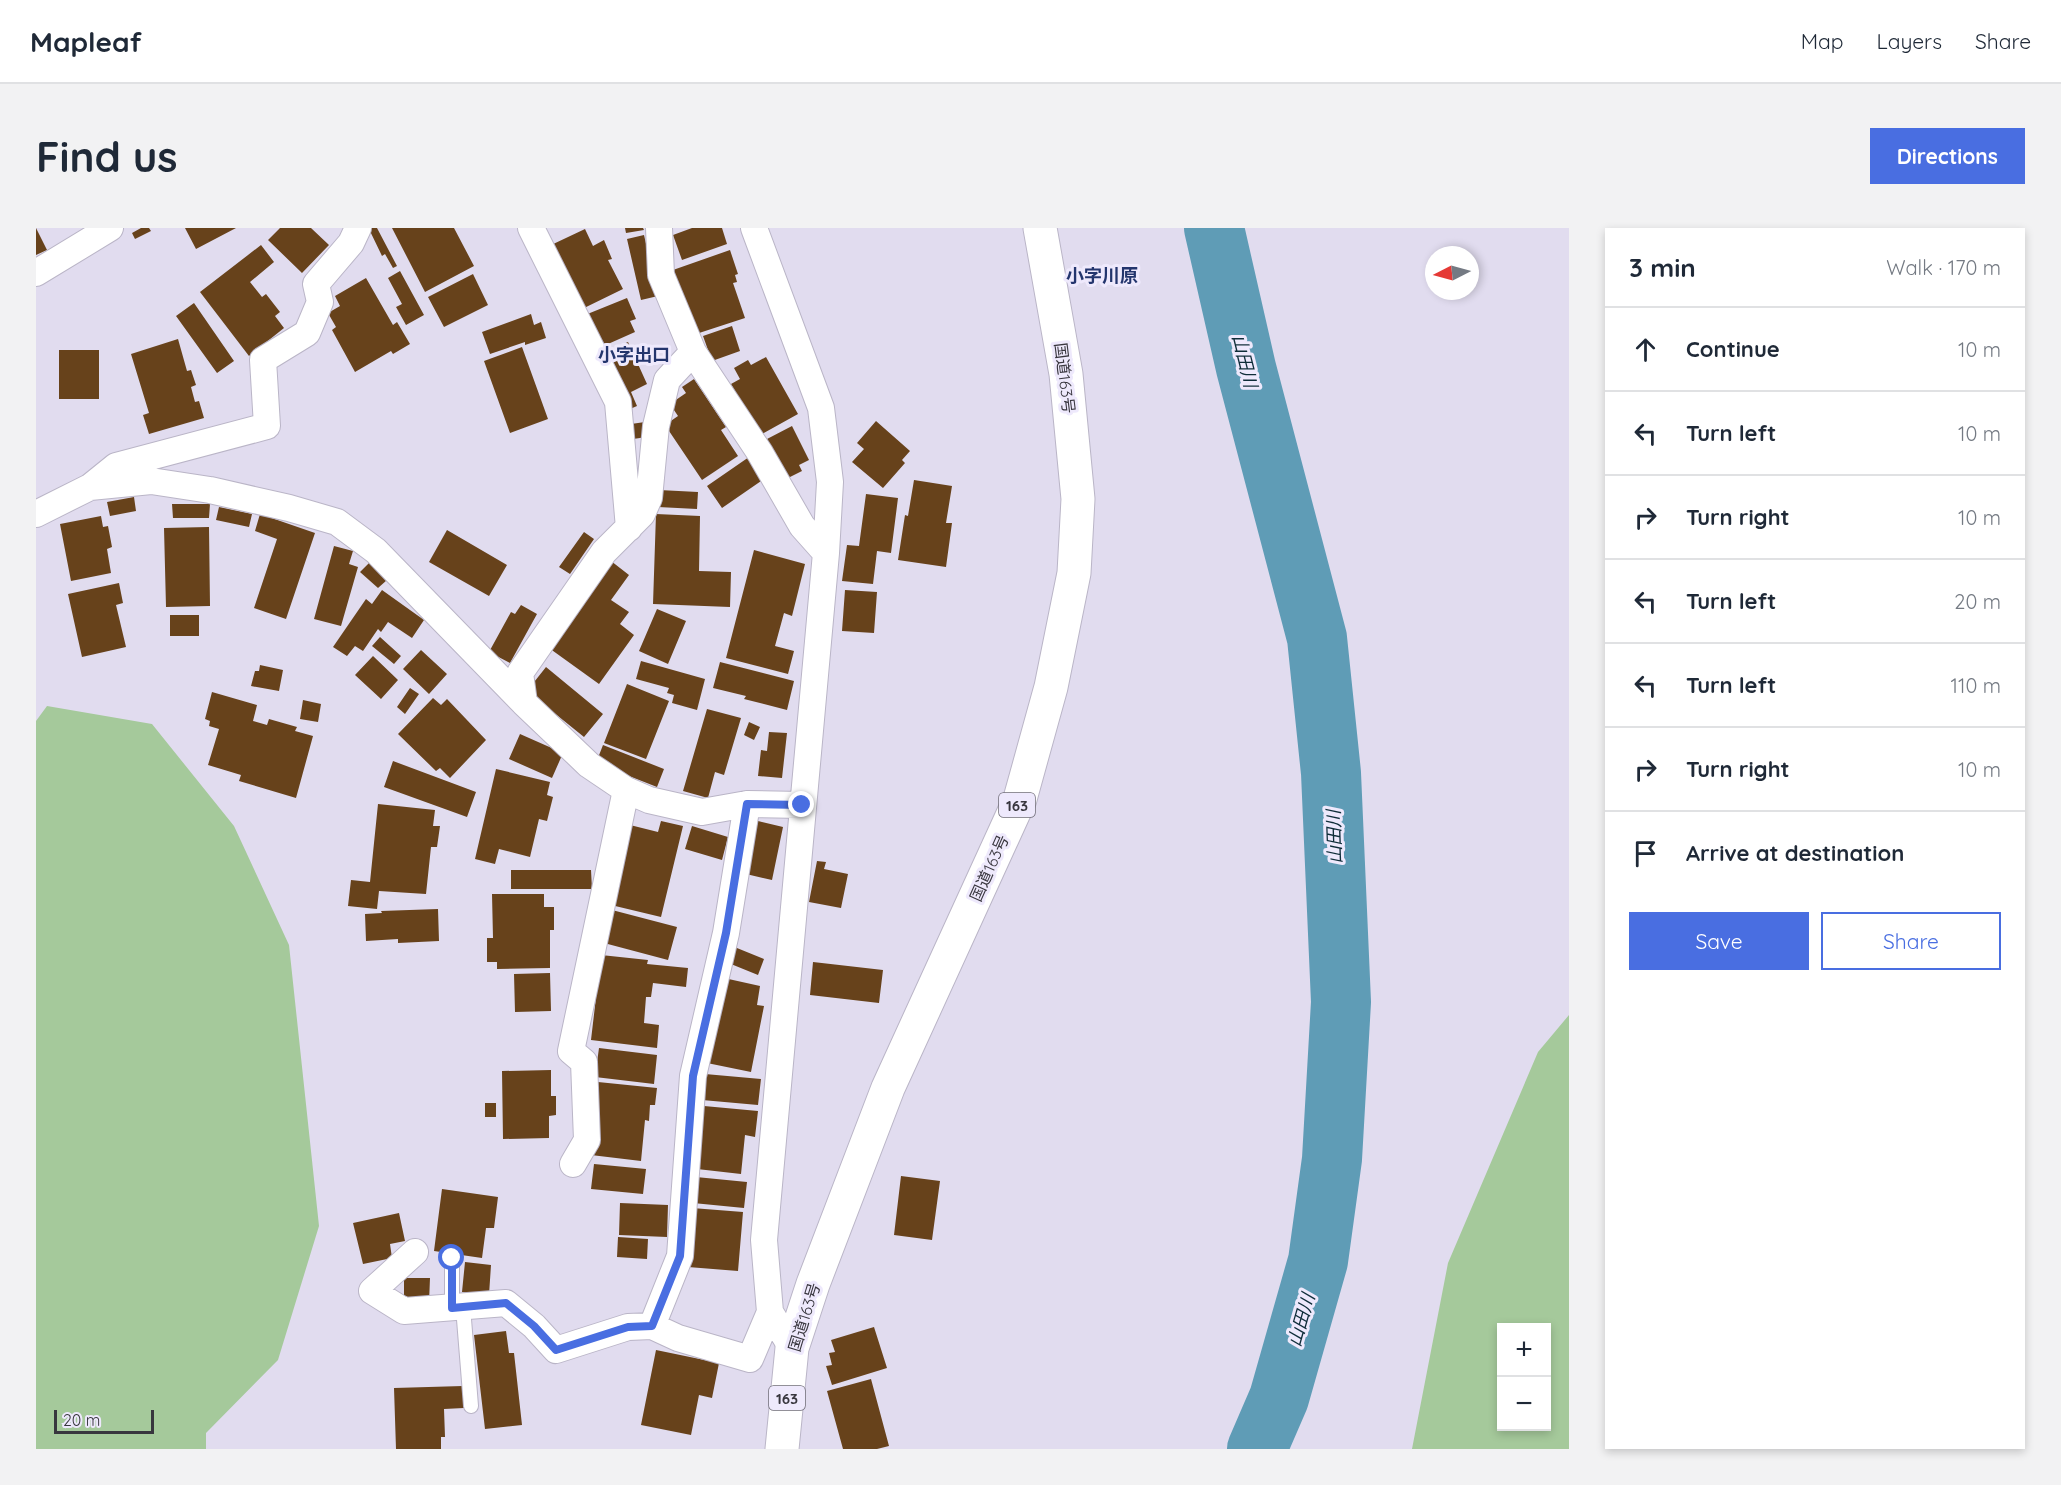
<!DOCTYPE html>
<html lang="en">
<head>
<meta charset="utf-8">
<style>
	body { margin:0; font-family:Quicksand,"Noto Sans JP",sans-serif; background:#f2f2f3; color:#1f2937 }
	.controls { position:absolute; right:18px; bottom:18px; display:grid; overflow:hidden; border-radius:0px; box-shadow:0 3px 9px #0003 }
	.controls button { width:54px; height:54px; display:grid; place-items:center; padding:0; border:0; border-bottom:2px solid #e0e1e3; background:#fff; color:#1f2937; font:30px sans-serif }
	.compass { position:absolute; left:1389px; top:18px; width:54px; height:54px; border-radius:50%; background:#fff; box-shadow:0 3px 9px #0003; rotate:264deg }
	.scale { position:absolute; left:18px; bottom:15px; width:100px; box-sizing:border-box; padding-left:6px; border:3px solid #38363e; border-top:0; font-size:16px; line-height:21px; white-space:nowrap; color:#38363e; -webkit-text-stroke:4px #eee9fc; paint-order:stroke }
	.stop { position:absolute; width:18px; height:18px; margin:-14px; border:4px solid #496ee1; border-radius:50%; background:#fff }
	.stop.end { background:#496ee1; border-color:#fff; box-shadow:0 2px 6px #0008 }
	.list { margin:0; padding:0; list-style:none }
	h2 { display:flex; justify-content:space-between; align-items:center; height:78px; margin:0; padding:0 24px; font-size:26px }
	h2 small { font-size:20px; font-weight:400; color:#747a83 }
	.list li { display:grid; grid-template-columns:39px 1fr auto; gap:18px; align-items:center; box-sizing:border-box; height:84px; padding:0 24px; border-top:2px solid #e0e1e3 }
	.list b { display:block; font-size:22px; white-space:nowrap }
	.list em { font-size:20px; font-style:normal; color:#747a83 }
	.actions { display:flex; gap:12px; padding:18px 24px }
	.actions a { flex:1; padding:14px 0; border:2px solid #496ee1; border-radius:0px; text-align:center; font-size:21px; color:#496ee1 }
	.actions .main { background:#496ee1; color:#fff }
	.icon { flex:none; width:33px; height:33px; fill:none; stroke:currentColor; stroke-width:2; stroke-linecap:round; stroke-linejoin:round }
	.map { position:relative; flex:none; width:1533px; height:1221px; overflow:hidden; border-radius:0px }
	header { display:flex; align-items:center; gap:36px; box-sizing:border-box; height:84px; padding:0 30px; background:#fff; border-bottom:2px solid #e0e1e3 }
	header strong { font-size:28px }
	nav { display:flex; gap:33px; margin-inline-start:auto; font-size:21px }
	.intro { display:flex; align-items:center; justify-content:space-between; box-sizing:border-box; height:144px; padding:0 36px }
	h1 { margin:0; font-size:42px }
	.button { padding:15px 27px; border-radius:0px; background:#496ee1; color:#fff; font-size:21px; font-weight:700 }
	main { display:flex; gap:36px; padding:0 36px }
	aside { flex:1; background:#fff; border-radius:0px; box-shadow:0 3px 9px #0003 }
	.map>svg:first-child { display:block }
</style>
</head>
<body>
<header>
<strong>Mapleaf</strong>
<nav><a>Map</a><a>Layers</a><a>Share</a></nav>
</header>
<div class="intro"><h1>Find us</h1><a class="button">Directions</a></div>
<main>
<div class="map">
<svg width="1533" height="1221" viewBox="0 0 1533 1221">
	<rect width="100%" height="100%" fill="#e1dcef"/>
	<path fill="#a5c99b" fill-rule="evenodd" d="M 11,478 L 116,496 L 198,598 L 253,717 L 283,998 L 242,1132 L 170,1205 L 170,1221 L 0,1221 L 0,493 Z
		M 1533,787 L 1533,1221 L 1376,1221 L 1412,1035 L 1502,824 ZM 1466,1100 L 1510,1100 L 1510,1198 L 1466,1198 Z"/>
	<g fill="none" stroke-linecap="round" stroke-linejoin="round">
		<path stroke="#5f9cb6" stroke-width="60" d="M 1178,0 L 1210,140 L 1281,410 L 1295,545 L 1305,774 L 1296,931 L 1282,1033 L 1243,1170 L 1221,1221"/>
	</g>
	<path fill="#67421b" d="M 0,0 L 11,22 L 0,27 Z
		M 105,0 L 113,0 L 115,3 L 99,11 L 96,5 Z
		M 149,0 L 200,0 L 160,21 Z
		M 244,0 L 275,0 L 293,17 L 266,45 L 232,12 Z
		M 335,0 L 341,0 L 361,38 L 357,40 L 349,26 L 346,28 L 333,1 Z
		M 356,0 L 418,0 L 438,38 L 389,64 Z
		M 589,0 L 607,0 L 608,2 L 590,5 Z
		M 656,0 L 686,0 L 691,16 L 646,32 L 637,7 Z
		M 549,1 L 557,18 L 568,12 L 576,31 L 572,32 L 587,61 L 544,82 L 513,18 Z
		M 608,7 L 622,68 L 605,72 L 591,11 Z
		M 225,17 L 238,34 L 214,54 L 226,69 L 230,66 L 244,84 L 239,88 L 248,100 L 213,128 L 164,64 Z
		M 694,22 L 702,46 L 699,47 L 701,54 L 697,55 L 709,90 L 660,106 L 637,42 Z
		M 364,43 L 388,87 L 370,97 L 360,79 L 366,76 L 352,50 Z
		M 437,46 L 452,77 L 408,99 L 392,69 Z
		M 330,50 L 357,97 L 361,94 L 374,116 L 357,126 L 355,123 L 319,144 L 296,102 L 300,99 L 292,85 L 304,78 L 299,68 Z
		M 591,70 L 600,91 L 594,93 L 599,104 L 563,120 L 549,87 Z
		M 158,75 L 198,133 L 181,145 L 140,88 Z
		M 495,86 L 498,97 L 505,94 L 510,110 L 489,117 L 489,114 L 454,126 L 446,104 Z
		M 696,98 L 704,123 L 676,133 L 667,108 Z
		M 142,111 L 151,143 L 155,142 L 160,157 L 155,159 L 159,174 L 163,173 L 168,190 L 113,206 L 107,187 L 113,185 L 95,126 Z
		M 592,114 L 611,156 L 595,164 L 601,178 L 594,181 L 568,125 Z
		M 486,119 L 512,191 L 474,205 L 448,133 Z
		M 23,122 L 63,122 L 63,171 L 23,171 Z
		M 730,129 L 762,186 L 724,207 L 695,156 L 704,151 L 698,140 L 712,132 L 715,137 Z
		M 658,151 L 690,199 L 685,202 L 702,228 L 666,252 L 629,197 L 642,188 L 634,176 L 650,165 L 646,159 Z
		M 840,193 L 874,223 L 866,232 L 869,235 L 847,260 L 816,234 L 828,221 L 821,215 Z
		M 609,194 L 611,209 L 597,211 L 595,196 Z
		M 756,198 L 773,232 L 763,237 L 766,243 L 750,251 L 731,211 Z
		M 713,229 L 728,251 L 686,280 L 671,258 Z
		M 878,252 L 916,258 L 910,295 L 916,295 L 910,339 L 862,332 L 869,287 L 872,288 Z
		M 623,262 L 662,264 L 661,281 L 622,279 Z
		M 830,266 L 862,270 L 855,325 L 841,323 L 837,356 L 806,353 L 811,317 L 823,318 Z
		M 98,269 L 100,283 L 74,288 L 71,274 Z
		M 136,276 L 174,276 L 173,290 L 137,290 Z
		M 183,279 L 216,286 L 213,299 L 180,292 Z
		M 224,286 L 279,305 L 250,391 L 218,380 L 241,311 L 219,303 Z
		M 620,286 L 664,288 L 663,343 L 695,344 L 694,379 L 617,376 Z
		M 65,288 L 67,299 L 72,298 L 76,319 L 71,321 L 75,345 L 35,353 L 24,296 Z
		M 173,299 L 174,378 L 130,379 L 128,300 Z
		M 411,302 L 471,337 L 453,368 L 393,334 Z
		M 548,304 L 558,311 L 534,346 L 523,339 Z
		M 298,318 L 317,323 L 313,336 L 322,339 L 305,398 L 278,391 Z
		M 718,322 L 769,336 L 756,388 L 748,385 L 739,418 L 758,423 L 752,446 L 690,430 Z
		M 575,333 L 593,347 L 575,372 L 593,384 L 584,396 L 598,407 L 563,456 L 513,420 Z
		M 333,335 L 351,352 L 342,360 L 324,344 Z
		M 83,355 L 87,375 L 80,377 L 90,419 L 46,429 L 32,366 Z
		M 346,362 L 388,392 L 376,410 L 352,394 L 345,404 L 342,401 L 327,423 L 319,418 L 311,428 L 297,419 L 330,371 L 336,376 Z
		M 809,362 L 841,364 L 838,405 L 806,403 Z
		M 485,377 L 501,386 L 474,435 L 453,424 L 475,384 L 479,386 Z
		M 621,381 L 650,393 L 632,436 L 603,423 Z
		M 134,387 L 163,387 L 163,408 L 134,408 Z
		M 344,409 L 365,428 L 358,436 L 336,418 Z
		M 385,422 L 411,446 L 393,466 L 367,441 Z
		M 337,428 L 362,452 L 345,471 L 319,447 Z
		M 605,433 L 669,451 L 661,482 L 636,475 L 638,467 L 631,465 L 633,460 L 600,451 Z
		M 684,434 L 758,453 L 751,482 L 708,471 L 710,468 L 677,460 Z
		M 224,437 L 247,442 L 243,463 L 215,458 L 219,443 L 223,443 Z
		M 510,439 L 567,486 L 548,509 L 491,463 Z
		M 591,456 L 633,473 L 610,531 L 568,515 Z
		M 374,460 L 383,466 L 369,486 L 361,479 Z
		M 176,464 L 221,477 L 217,493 L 231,497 L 233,491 L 261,499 L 259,503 L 277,508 L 260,570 L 203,553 L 205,547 L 172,537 L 183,501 L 173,498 L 174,493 L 169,491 Z
		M 397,470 L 405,477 L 411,471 L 450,512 L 414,550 L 404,540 L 400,543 L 362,506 Z
		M 267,472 L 285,476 L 282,494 L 264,491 Z
		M 671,481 L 705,490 L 688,547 L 679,544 L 672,570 L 647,563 Z
		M 713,494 L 724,499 L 718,512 L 708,507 Z
		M 733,504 L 751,505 L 746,550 L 722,548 L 725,522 L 731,523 Z
		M 484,506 L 527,525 L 516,550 L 473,531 Z
		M 567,517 L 628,541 L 621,559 L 560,535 Z
		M 357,533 L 440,564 L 431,589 L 348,559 Z
		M 460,541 L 514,554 L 511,567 L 517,569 L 511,593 L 503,591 L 494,629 L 463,621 L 459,636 L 439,631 Z
		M 342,576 L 399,582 L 397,598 L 404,598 L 401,619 L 395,619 L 390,666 L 343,663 L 341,681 L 312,678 L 315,652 L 334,654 Z
		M 625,593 L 647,598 L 625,689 L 575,677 L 594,597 L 622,604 Z
		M 722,593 L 747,599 L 736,652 L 710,646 Z
		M 656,598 L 692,609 L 686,632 L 649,621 Z
		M 781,633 L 790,634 L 788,641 L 812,646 L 805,680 L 773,674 Z
		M 475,642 L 555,642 L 556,661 L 475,661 Z
		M 456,666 L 508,666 L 508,679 L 518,679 L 518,702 L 514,702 L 514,740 L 461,741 L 461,734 L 451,734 L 451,710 L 457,710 Z
		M 402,681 L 403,713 L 362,715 L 362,711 L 330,713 L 329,686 L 346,685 L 345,683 Z
		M 576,682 L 641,699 L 632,732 L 568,715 Z
		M 696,718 L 728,731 L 722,747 L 690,734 Z
		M 565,727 L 612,732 L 611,736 L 652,740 L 650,759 L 617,755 L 615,769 L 610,769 L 608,795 L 623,797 L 621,820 L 555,812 Z
		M 777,734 L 847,742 L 843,775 L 774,767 Z
		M 514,745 L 515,783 L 479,784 L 478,746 Z
		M 688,750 L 724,758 L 721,777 L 728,778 L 715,844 L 671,835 Z
		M 563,820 L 621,827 L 618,856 L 559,849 Z
		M 515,842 L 515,868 L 520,868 L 520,887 L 513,888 L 513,910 L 467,911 L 466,843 Z
		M 669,846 L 725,851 L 722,877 L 666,872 Z
		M 562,854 L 621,860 L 619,877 L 614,877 L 613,893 L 609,892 L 605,933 L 555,927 Z
		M 449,875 L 460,875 L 460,889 L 449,889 Z
		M 668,878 L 722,883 L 719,909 L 709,907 L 705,946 L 661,941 Z
		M 558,936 L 610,941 L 607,966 L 555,961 Z
		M 865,948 L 904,953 L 896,1012 L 858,1007 Z
		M 660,949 L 711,954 L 708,980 L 657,975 Z
		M 406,961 L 462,969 L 458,1000 L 450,1000 L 446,1030 L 398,1023 Z
		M 584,975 L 632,977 L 631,1009 L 583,1007 Z
		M 656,980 L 707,984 L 702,1043 L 652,1039 Z
		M 363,985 L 369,1013 L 354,1016 L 356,1030 L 327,1036 L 317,995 Z
		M 582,1009 L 612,1011 L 611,1031 L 581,1029 Z
		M 429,1034 L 455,1037 L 453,1067 L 426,1064 Z
		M 368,1050 L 394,1050 L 393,1075 L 368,1075 Z
		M 838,1099 L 851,1140 L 796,1157 L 790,1138 L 796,1137 L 793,1125 L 799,1124 L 795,1112 Z
		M 470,1103 L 473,1125 L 478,1125 L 486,1197 L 449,1201 L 438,1107 Z
		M 620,1122 L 683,1135 L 676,1170 L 663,1167 L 655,1207 L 605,1197 Z
		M 835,1151 L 853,1218 L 841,1221 L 807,1221 L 791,1163 Z
		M 427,1158 L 428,1180 L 408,1181 L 409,1209 L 405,1209 L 405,1221 L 360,1221 L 358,1160 Z"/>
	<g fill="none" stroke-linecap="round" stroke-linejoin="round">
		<defs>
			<path id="service" d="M 416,1030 L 416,1080
				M 427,1079 L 435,1178"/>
			<path id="minor" d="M 495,0 L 582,174 L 593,300
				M 623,0 L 625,47 L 657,124 L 724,225 L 766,298 L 790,325
				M 718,0 L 785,180 L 794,254 L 790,325 L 728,1012 L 734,1084 L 756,1120
				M 0,45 L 74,0
				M 54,259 L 80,238 L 231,198 L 227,132 L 271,105 L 284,74 L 280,56 L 315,15 L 322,0
				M 0,286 L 54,259 L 115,253 L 174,262 L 253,280 L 301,294 L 340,323 L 488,475 L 553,537 L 590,562 L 613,572 L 666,584 L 711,576 L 766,577
				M 488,475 L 484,445 L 568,324 L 606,286 L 613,270 L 620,198 L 631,152 L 657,124
				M 711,576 L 690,705 L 657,848 L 644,1028 L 616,1098 L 642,1110 L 714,1131 L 734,1084
				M 537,936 L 551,912 L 548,834 L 535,823 L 590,562
				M 379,1024 L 336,1063 L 368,1083 L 470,1075 L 498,1098 L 520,1122 L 592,1099 L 616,1098"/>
			<path id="trunk" d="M 746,1221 L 756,1120 L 777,1056 L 852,860 L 984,571 L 1015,459 L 1038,345 L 1042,271 L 1030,146 L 1004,0"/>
		</defs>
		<use href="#service" stroke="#bab5c7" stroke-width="16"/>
		<use href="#minor" stroke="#bab5c7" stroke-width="28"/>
		<use href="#trunk" stroke="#bab5c7" stroke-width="35"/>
		<use href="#service" stroke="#fff" stroke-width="14"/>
		<use href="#minor" stroke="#fff" stroke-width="26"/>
		<use href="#trunk" stroke="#fff" stroke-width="33"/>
	</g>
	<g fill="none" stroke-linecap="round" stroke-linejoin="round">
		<path stroke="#496ee1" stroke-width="8" d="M 416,1030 L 416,1080 L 470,1075 L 498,1098 L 520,1122 L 592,1099 L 616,1098 L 644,1028 L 657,848 L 690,705 L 711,576 L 766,577"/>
	</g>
	<g text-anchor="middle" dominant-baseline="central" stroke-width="6" stroke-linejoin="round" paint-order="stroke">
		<g fill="#eee9fc" stroke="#6f6c77" stroke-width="1.5">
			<rect x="963" y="565" width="36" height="24" rx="4.5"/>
			<rect x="733" y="1158" width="36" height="24" rx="4.5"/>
		</g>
		<g font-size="15" font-weight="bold" fill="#38363e">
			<text x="981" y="577">163</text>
			<text x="751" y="1170">163</text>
		</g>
		<g font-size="16" fill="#38363e" stroke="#eee9fc">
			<text transform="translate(1029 150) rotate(83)">国道163号</text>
			<text transform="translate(953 640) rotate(-66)">国道163号</text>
			<text transform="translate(768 1089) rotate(-73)">国道163号</text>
		</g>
		<g font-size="18" font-weight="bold" fill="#23356d" stroke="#eee9fc">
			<text x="1066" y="47">小字川原</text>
			<text x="598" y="126">小字出口</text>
		</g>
		<g font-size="18" font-style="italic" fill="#0f2d39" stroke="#eee9fc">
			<text transform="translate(1209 133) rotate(76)">山田川</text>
			<text transform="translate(1298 609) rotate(-92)">山田川</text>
			<text transform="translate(1265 1092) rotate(-74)">山田川</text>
		</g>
	</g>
</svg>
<div class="controls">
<button>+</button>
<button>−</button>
</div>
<svg class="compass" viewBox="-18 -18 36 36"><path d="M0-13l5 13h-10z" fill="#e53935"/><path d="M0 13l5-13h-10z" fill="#747a83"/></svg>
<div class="scale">20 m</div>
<div class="stop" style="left:416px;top:1030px"></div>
<div class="stop end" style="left:766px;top:577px"></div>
</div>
<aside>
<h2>3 min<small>Walk · 170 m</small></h2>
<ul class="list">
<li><svg class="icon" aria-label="ahead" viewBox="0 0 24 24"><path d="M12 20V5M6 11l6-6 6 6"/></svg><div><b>Continue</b></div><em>10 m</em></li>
<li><svg class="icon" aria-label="left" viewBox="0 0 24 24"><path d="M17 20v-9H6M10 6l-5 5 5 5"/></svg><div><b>Turn left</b></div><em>10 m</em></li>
<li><svg class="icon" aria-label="right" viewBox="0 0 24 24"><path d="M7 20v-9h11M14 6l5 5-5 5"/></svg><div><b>Turn right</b></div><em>10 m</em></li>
<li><svg class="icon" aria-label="left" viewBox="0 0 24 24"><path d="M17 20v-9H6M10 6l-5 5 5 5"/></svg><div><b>Turn left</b></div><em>20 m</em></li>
<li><svg class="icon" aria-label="left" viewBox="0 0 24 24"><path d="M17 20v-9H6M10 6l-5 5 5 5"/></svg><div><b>Turn left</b></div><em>110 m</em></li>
<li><svg class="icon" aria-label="right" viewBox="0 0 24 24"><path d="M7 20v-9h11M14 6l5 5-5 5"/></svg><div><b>Turn right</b></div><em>10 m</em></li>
<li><svg class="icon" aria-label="arrive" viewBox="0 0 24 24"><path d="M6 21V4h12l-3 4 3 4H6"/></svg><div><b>Arrive at destination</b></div></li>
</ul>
<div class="actions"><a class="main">Save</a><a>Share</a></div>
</aside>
</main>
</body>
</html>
